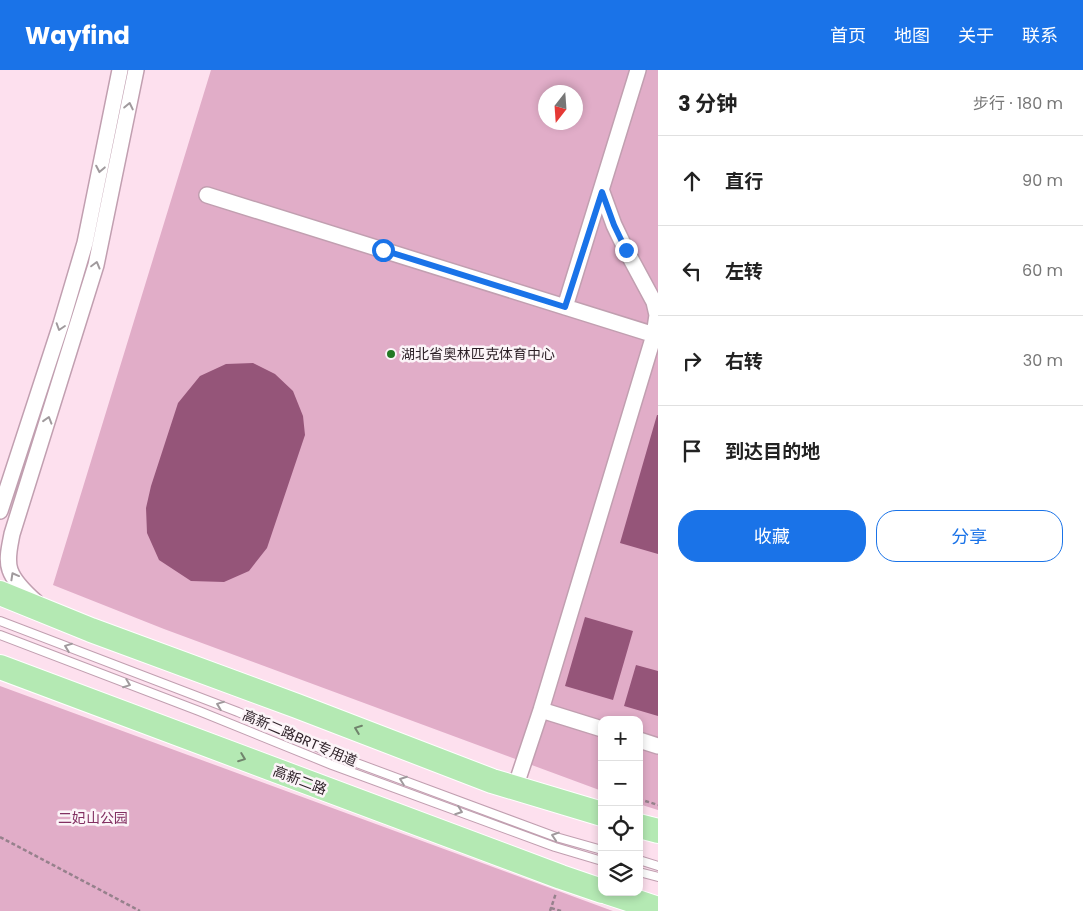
<!DOCTYPE html>
<html lang="zh">
<head>
<meta charset="utf-8">
<style>
	body { margin:0; font-family:Poppins,"Noto Sans SC",sans-serif; background:#f6f6f6; color:#222 }
	.controls { position:absolute; right:15px; bottom:15px; display:grid; overflow:hidden; border-radius:10px; box-shadow:0 2px 8px #0003 }
	.controls button { width:45px; height:45px; display:grid; place-items:center; padding:0; border:0; border-bottom:1px solid #e0e0e0; background:#fff; color:#222; font:25px sans-serif }
	.compass { position:absolute; left:538px; top:15px; width:45px; height:45px; border-radius:50%; background:#fff; box-shadow:0 2px 8px #0003; rotate:197deg }
	.stop { position:absolute; width:15px; height:15px; margin:-11px; border:4px solid #1a73e8; border-radius:50%; background:#fff }
	.stop.end { background:#1a73e8; border-color:#fff; box-shadow:0 1px 5px #0008 }
	.list { margin:0; padding:0; list-style:none }
	h2 { display:flex; justify-content:space-between; align-items:center; height:65px; margin:0; padding:0 20px; font-size:21px }
	h2 small { font-size:16px; font-weight:400; color:#767676 }
	.list li { display:grid; grid-template-columns:32px 1fr auto; gap:15px; align-items:center; box-sizing:border-box; height:90px; padding:0 20px; border-top:1px solid #e0e0e0 }
	.list b { display:block; font-size:19px; white-space:nowrap }
	.list em { font-size:16px; font-style:normal; color:#767676 }
	.actions { display:flex; gap:10px; padding:15px 20px }
	.actions a { flex:1; padding:11px 0; border:1px solid #1a73e8; border-radius:20px; text-align:center; font-size:18px; color:#1a73e8 }
	.actions .main { background:#1a73e8; color:#fff }
	.icon { flex:none; width:28px; height:28px; fill:none; stroke:currentColor; stroke-width:2; stroke-linecap:round; stroke-linejoin:round }
	.map { position:relative; flex:none; width:658px; height:841px; overflow:hidden }
	header { display:flex; align-items:center; gap:30px; box-sizing:border-box; height:70px; padding:0 25px; background:#1a73e8; color:#fff }
	header strong { font-size:24px }
	nav { display:flex; gap:28px; margin-inline-start:auto; font-size:18px }
	main { display:flex }
	aside { flex:1; background:#fff }
	.map>svg:first-child { display:block }
</style>
</head>
<body>
<header>
<strong>Wayfind</strong>
<nav><a>首页</a><a>地图</a><a>关于</a><a>联系</a></nav>
</header>
<main>
<div class="map">
<svg width="658" height="841" viewBox="0 0 658 841">
	<rect width="100%" height="100%" fill="#fde0ee"/>
	<path fill="#e1adc8" fill-rule="evenodd" d="M 211,0 L 658,0 L 658,740 L 639,734 L 639,650 L 602,650 L 602,721 L 164,559 L 53,515 ZM 546,22 L 576,22 L 576,52 L 546,52 Z
		M 0,616 L 610,840 L 613,841 L 0,841 Z"/>
	<path fill="#955579" d="M 253,293 L 275,304 L 293,321 L 303,346 L 305,365 L 267,478 L 249,501 L 224,512 L 191,511 L 159,490 L 147,463 L 146,438 L 151,416 L 178,333 L 200,306 L 226,294 Z
		M 657,345 L 658,345 L 658,484 L 620,473 Z
		M 585,547 L 633,561 L 613,630 L 565,616 Z
		M 636,595 L 658,601 L 658,646 L 624,636 Z"/>
	<g fill="none" stroke-linecap="round" stroke-linejoin="round">
		<defs>
			<path id="service" d="M 0,551 L 238,642 L 335,685 L 556,767 L 602,780
				M 0,565 L 199,641 L 332,695 L 555,777 L 602,791
				M 639,790 L 658,796
				M 639,802 L 658,807"/>
			<path id="minor" d="M 207,125 L 658,266
				M 565,237 L 638,0
				M 0,441 L 61,254 L 85,173 L 120,0
				M 36,532 C 27,524 14,512 10,500 C 6,489 10,475 12,464 L 96,195 L 136,0
				M 541,640 L 602,659
				M 639,670 L 658,676
				M 515,718 L 541,640 L 654,265 L 657,245 L 654,232 L 626,180 L 614,155 L 602,122"/>
			<path id="primary" d="M 0,523 L 91,560 L 297,636 L 492,711 L 602,744
				M 0,597 L 561,807 L 602,821
				M 639,756 L 658,761
				M 607,822 L 658,839"/>
		</defs>
		<use href="#service" stroke="#c19fb0" stroke-width="10"/>
		<use href="#minor" stroke="#c19fb0" stroke-width="18"/>
		<use href="#primary" stroke="#fff" stroke-width="26"/>
		<path stroke="#96818c" stroke-width="2.5" stroke-dasharray="4 2.5" stroke-linecap="butt" d="M 639,729 L 658,735
			M 0,767 L 140,841
			M 551,838 L 561,841
			M 550,841 L 556,823"/>
		<use href="#service" stroke="#fff" stroke-width="8"/>
		<use href="#minor" stroke="#fff" stroke-width="15"/>
		<use href="#primary" stroke="#b4e9b3" stroke-width="24"/>
	</g>
	<defs><path id="oneway-chevron" d="M-2-3.5L2.5 0L-2 3.5" fill="none" stroke-width="1.6" stroke-linecap="round" stroke-linejoin="round" transform="scale(1.25)"/></defs>
	<g stroke="#a09a9d">
		<use href="#oneway-chevron" transform="translate(129 36) rotate(-78)"/>
		<use href="#oneway-chevron" transform="translate(100 99) rotate(101)"/>
		<use href="#oneway-chevron" transform="translate(96 195) rotate(-75)"/>
		<use href="#oneway-chevron" transform="translate(60 257) rotate(108)"/>
		<use href="#oneway-chevron" transform="translate(48 350) rotate(-73)"/>
		<use href="#oneway-chevron" transform="translate(14 506) rotate(-119)"/>
		<use href="#oneway-chevron" transform="translate(68 577) rotate(-159)"/>
		<use href="#oneway-chevron" transform="translate(127 614) rotate(21)"/>
		<use href="#oneway-chevron" transform="translate(220 635) rotate(-159)"/>
		<use href="#oneway-chevron" transform="translate(403 710) rotate(-160)"/>
		<use href="#oneway-chevron" transform="translate(459 741) rotate(20)"/>
		<use href="#oneway-chevron" transform="translate(555 766) rotate(-162)"/>
	</g>
	<g stroke="#70846c">
		<use href="#oneway-chevron" transform="translate(358 659) rotate(-159)"/>
		<use href="#oneway-chevron" transform="translate(242 688) rotate(21)"/>
	</g>
	<g fill="none" stroke-linecap="round" stroke-linejoin="round">
		<path stroke="#1a73e8" stroke-width="6" d="M 383,180 L 565,237 L 602,122 L 614,155 L 626,180"/>
	</g>
	<circle fill="#237925" stroke="#fcf4f8" stroke-width="2" cx="391" cy="284" r="5"/>
	<g text-anchor="middle" dominant-baseline="central" stroke-width="5" stroke-linejoin="round" paint-order="stroke">
		<g font-size="14" fill="#2c1f26" stroke="#fcf4f8" text-anchor="start">
			<text x="401" y="284">湖北省奥林匹克体育中心</text>
		</g>
		<g font-size="14" fill="#2c1f26" stroke="#fcf4f8">
			<text transform="translate(300 668) rotate(23)">高新二路BRT专用道</text>
			<text transform="translate(300 710) rotate(21)">高新二路</text>
		</g>
		<g font-size="14" fill="#823062" stroke="#fcf4f8">
			<text x="93" y="748">二妃山公园</text>
		</g>
	</g>
</svg>
<div class="controls">
<button>+</button>
<button>−</button>
<button><svg class="icon" aria-label="locate" viewBox="0 0 24 24"><circle cx="12" cy="12" r="6"/><path d="M12 2v4M12 18v4M2 12h4M18 12h4"/></svg></button>
<button><svg class="icon" aria-label="layers" viewBox="0 0 24 24"><path d="M12 4l9 5-9 5-9-5zM3 14l9 5 9-5"/></svg></button>
</div>
<svg class="compass" viewBox="-18 -18 36 36"><path d="M0-13l5 13h-10z" fill="#e53935"/><path d="M0 13l5-13h-10z" fill="#767676"/></svg>
<div class="stop" style="left:383px;top:180px"></div>
<div class="stop end" style="left:626px;top:180px"></div>
</div>
<aside>
<h2>3 分钟<small>步行 · 180 m</small></h2>
<ul class="list">
<li><svg class="icon" aria-label="ahead" viewBox="0 0 24 24"><path d="M12 20V5M6 11l6-6 6 6"/></svg><div><b>直行</b></div><em>90 m</em></li>
<li><svg class="icon" aria-label="left" viewBox="0 0 24 24"><path d="M17 20v-9H6M10 6l-5 5 5 5"/></svg><div><b>左转</b></div><em>60 m</em></li>
<li><svg class="icon" aria-label="right" viewBox="0 0 24 24"><path d="M7 20v-9h11M14 6l5 5-5 5"/></svg><div><b>右转</b></div><em>30 m</em></li>
<li><svg class="icon" aria-label="arrive" viewBox="0 0 24 24"><path d="M6 21V4h12l-3 4 3 4H6"/></svg><div><b>到达目的地</b></div></li>
</ul>
<div class="actions"><a class="main">收藏</a><a>分享</a></div>
</aside>
</main>
</body>
</html>
